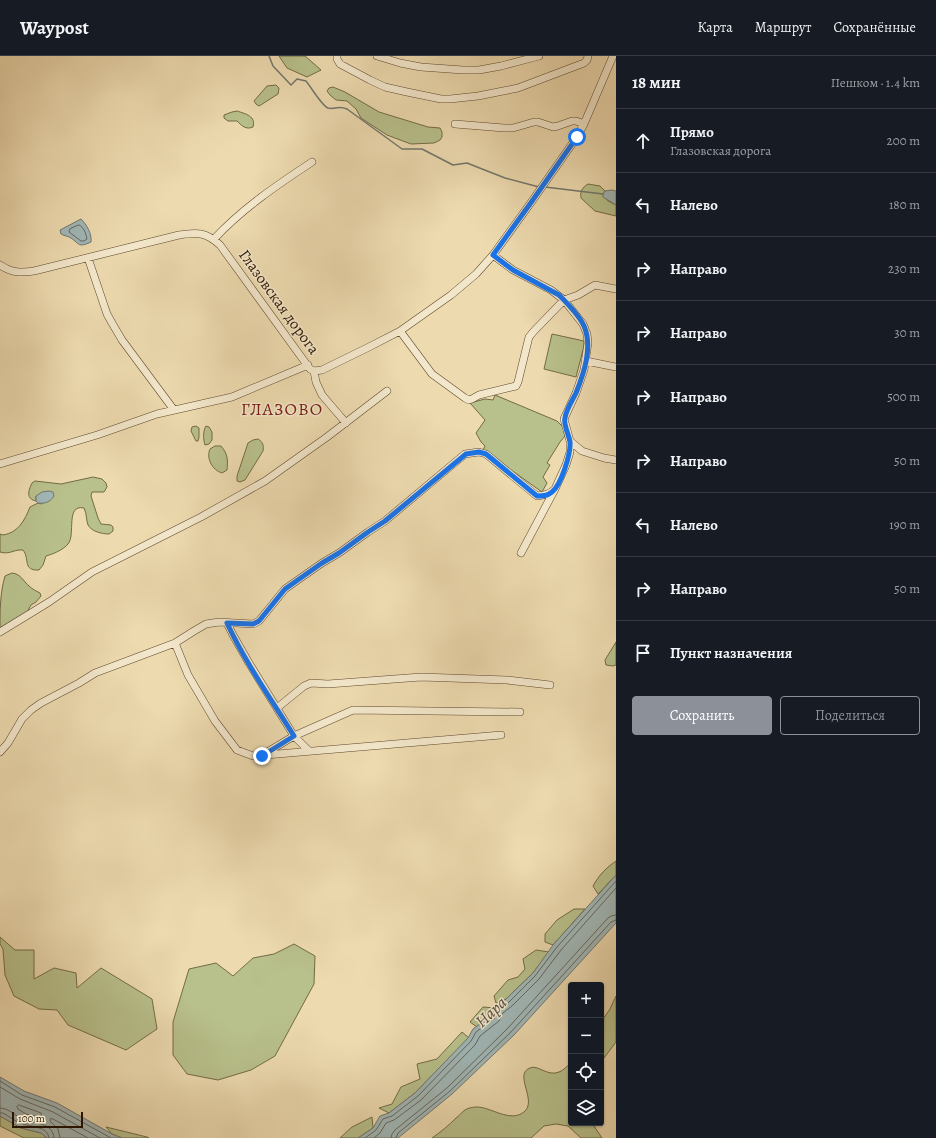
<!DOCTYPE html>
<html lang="ru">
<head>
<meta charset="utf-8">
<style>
	body { margin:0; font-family:Alegreya,serif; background:#20242c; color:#f1f3f6 }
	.controls { position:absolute; right:12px; bottom:12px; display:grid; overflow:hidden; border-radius:4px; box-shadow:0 1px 3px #0004 }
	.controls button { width:36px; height:36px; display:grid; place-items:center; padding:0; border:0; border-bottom:1px solid #363941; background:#171b24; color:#f1f3f6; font:20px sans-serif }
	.scale { position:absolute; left:12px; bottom:10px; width:71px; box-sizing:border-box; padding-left:4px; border:2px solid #2d1602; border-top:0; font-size:11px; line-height:14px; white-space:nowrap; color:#2d1602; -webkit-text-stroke:3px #f3e7cb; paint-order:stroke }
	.stop { position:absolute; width:12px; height:12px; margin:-9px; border:3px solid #1a73e8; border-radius:50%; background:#fff }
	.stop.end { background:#1a73e8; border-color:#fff; box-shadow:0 1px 4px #0008 }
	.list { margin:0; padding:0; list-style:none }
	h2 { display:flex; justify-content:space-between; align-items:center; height:52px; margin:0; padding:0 16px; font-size:17px }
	h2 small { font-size:13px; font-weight:400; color:#9ea1a6 }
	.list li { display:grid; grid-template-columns:26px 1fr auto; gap:12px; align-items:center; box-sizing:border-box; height:64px; padding:0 16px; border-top:1px solid #363941 }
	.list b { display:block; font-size:15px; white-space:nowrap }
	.list p { margin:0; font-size:13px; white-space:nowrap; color:#9ea1a6 }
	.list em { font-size:13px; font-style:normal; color:#9ea1a6 }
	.actions { display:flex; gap:8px; padding:12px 16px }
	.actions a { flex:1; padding:9px 0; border:1px solid #8c9099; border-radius:4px; text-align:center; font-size:14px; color:#8c9099 }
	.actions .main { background:#8c9099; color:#fff }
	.icon { flex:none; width:22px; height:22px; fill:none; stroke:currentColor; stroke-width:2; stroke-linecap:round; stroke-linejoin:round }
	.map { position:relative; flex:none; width:616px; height:1082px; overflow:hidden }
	header { display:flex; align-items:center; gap:24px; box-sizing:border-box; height:56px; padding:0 20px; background:#171b24; border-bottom:1px solid #363941 }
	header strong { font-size:19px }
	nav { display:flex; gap:22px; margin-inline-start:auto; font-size:14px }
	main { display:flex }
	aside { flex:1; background:#171b24 }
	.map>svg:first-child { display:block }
</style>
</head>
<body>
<header>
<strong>Waypost</strong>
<nav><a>Карта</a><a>Маршрут</a><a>Сохранённые</a></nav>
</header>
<main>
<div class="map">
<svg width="616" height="1082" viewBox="0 0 616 1082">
	<rect width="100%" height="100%" fill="#eddaaf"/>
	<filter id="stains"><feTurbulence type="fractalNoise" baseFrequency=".005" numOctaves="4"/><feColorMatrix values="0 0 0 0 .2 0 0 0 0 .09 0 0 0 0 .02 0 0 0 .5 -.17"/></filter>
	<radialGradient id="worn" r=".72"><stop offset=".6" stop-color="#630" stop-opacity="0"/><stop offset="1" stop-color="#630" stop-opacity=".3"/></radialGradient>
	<path fill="#b8c08b" stroke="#726b46" d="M 279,0 L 305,0 L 321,14 L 307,21 L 287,12 Z
		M 276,29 L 279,32 L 278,38 L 259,50 L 256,48 L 254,45 L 267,30 Z
		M 333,31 L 345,36 L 379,56 L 428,71 L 440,72 L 442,76 L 442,81 L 440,84 L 434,87 L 411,88 L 387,79 L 361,62 L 356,53 L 347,45 L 336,44 L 330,39 L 327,35 L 329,32 Z
		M 237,55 C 246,58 256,60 253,71 C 246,74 242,70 237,65 L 228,65 L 224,62 L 224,59 L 232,56 Z
		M 588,128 L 600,130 L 605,135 L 603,138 L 608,145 L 616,149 L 616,160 L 595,155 L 581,142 C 580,135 582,132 588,128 Z
		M 552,278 L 584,285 L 584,290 L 576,321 L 544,313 Z
		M 495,339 L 557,365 L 563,371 L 565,380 L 560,386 L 547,407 L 550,409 L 543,421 L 547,427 L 542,436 L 483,394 L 485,390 L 481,386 L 476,377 L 485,364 L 470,347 L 485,343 L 493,344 Z
		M 196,370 L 199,372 L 199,381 L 198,385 L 196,385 L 191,375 L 192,371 Z
		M 206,370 L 209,371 L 212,376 L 212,384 L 209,388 L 205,389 C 203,383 203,375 206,370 Z
		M 258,383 C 263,386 264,390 263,395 L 245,424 L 240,426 L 237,425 L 237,420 L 248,387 L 253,384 Z
		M 215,390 L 221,390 C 228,398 228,404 227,414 L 222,417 C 212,414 206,402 210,393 Z
		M 93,421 L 102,423 L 106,427 L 107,431 L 104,436 L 92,436 L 91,440 L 98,462 L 101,468 L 111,469 L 113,471 L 113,475 L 109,478 C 103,478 92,476 88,469 C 86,464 87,458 84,452 C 65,448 76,479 68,488 C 63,494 53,498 46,500 L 43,509 L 39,514 C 22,515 30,502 23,494 C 14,493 10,499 0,496 L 0,478 L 3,479 C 18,477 25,464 30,451 L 38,447 L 42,448 L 36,440 L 36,445 C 26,443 28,435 32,427 L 35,425 L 61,428 Z
		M 12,517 C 21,518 23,525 29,530 C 32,533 36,535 40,537 L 41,540 L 36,546 L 31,549 L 27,556 L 0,572 C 0,555 0,537 5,520 Z
		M 616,586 L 616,609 L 613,610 L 606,609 L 605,604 Z
		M 616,805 L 616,819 L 598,838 L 593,830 C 599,819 606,812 616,805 Z
		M 574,853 L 585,853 L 553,889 L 545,886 L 545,878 L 557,864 Z
		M 0,881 L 15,894 L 34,894 L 34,923 L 54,912 L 76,917 L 77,932 L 101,912 L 152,943 L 157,973 L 126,994 L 68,969 L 57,954 L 39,953 L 14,940 L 5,919 L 3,893 L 0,888 Z
		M 294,888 L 315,900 L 314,928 L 275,1000 L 251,1014 L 218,1024 L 187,1018 L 173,999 L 173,966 L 189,913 L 216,907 L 233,920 L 253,902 L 274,898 Z
		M 536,894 L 549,896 L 533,917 L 506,943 L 496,947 L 494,940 L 508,924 L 518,921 L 525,913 L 523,903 Z
		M 616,940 L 616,986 L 601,1006 L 601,966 L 610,953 Z
		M 483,951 L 495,952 L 492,959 L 477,971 L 470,966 Z
		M 462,976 L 469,982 L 415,1037 L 389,1057 L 379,1052 L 392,1048 L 401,1031 L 420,1023 L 417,1008 L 437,1003 Z
		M 571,1007 L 571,1067 L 592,1067 L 602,1082 L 581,1082 L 568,1070 L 556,1068 L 544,1070 L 531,1082 L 432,1082 C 441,1076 449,1069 456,1062 C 459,1060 462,1056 465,1054 C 468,1052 473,1051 477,1051 C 491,1051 510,1067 524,1056 C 538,1045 513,1018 530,1012 C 537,1008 548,1021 559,1016 C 563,1015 567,1010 571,1007 Z
		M 0,1060 L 21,1072 L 41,1077 L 47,1082 L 24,1082 L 0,1070 Z
		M 372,1061 L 373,1072 L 358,1082 L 340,1082 L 352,1071 Z
		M 106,1071 L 147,1081 L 149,1082 L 122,1082 L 112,1078 Z"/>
	<path fill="#a0b7b7" stroke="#72776f" d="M 612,134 L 616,135 L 616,149 L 603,141 L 603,138 L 605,135 Z
		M 81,163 C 87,169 92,178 91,186 C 78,192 80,188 71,182 C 68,180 64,180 61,178 L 60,174 Z
		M 49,435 L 53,436 L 54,440 C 50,446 45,448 38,447 L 36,445 L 36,440 L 42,436 Z
		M 616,819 L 616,867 L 514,979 L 452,1038 L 398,1082 L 358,1082 L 373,1072 L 380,1060 L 389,1057 L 415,1037 L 468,982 L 473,973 L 492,959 L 495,952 L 506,943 L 533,917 L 553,889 Z
		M 0,1021 L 24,1035 L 57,1047 L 112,1078 L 122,1082 L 47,1082 L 41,1077 L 21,1072 L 0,1060 Z"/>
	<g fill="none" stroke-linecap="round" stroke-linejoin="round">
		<path stroke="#66665c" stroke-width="1" d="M 79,169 C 84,171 86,178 87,183 L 84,185 L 81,185 L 69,176 L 70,173 Z
			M 0,1025 L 22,1039 L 55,1051 L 111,1082
			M 0,1031 L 20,1043 L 53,1056 L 100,1082
			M 19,1049 L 41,1057 L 42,1060 L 40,1061 L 26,1058 L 18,1053 L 17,1051 Z
			M 0,1052 C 9,1052 15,1060 23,1063 C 34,1068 53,1066 54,1082
			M 0,1057 L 3,1057 C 10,1061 16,1066 23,1068 C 31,1071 48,1070 49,1082
			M 60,1082 L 58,1073 L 50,1065 L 51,1062 L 88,1082
			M 365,1082 L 376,1074 L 383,1063 L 392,1060 L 418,1040 L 471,985 L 476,976 L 495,962 L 498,954 L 509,946 L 535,920 L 557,891 L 616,825
			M 374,1082 L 380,1077 L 386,1067 L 394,1064 L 421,1044 L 475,989 L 480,980 L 499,965 L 503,957 L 513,949 L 539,923 L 561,894 L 616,832
			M 391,1082 L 392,1078 L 395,1074 L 447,1032 L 508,972 L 608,862 L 611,860 L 616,859
			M 396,1082 L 398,1077 L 450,1035 L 511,976 L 611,866 L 616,864"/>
		<path stroke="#72776f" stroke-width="1.5" d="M 269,0 L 273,10 L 291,29 L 297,23 L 306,25 C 311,31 322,50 328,52 C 335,54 337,49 347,53 L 402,93 L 422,93 L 453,109 L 467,107 L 505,122 L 539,131
			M 545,131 L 603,138"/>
		<defs>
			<path id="minor" d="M 337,0 L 337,3 L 340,8 L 370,24 L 385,31 L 407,36 L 441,43 L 450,43 L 478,40 L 518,32 L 584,7 L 587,4 L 588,0
				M 377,0 L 400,7 L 421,11 L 463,14 L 479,14 L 501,10 L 539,0
				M 455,68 L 504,72 L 513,72 L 534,66 L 538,66 L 553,71 L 558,70 L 572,65 L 576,65 L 584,68
				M 214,183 C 243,152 277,129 312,106
				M 493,199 L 513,214 L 551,234 L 564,244 L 583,268 L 587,278 L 588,287 L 584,314 L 576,337 L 564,363 L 570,385 L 570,396 L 566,409 L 555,433 L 521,497
				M 88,202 L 107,258 L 112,267 L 122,284 L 174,354
				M 0,209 C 12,217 21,217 34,215 L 179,179 C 197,176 206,176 220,189 L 310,313 L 314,315 L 322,314 L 369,291 L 400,275 L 451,239 L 476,218 L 493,199 L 530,148 L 577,81 L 584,68 L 613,0
				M 400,275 L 432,318 L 465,342 L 469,344 L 472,343 L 479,339 L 516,330 L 518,326 L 529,281 L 534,275 L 564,244 L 578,239 L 595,229 L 616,233
				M 586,305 L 616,311
				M 314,315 L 316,326 L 322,339 L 346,367
				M 570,385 L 582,395 L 604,402 L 616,404
				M 0,408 L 97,379 L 157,358 L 232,341 L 308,309
				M 227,567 L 233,579 L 249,607 L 294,680 L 309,695
				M 0,576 L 49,546 L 92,516 L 201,461 L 265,425 L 327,381 L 387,335
				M 175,587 L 188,619 L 215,665 L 237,694 L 253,700 L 501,679
				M 277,652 L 304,630 L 311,627 L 328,628 L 421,621 L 507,624 L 550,629
				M 0,696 L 8,687 L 22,663 L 31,654 L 41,647 L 79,627 L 95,617 L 175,587 L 194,575 L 206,568 L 219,566 L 253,568 L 259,565 L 285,533 L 322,507 L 339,497 L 368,476 L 385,465 L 465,398 L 479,396 L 486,398 L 537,440 C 545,439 550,438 555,433
				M 264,698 L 294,680 L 353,654 L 520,656"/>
		</defs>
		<use href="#minor" stroke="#5d472d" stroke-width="8"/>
		<use href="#minor" stroke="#f3e7cb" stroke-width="7"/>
	</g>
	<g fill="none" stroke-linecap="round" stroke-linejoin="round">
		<path stroke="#1a73e8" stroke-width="5" d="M 262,700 L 294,680 C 271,643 245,606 227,567 L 253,568 L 259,565 L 285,533 L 322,507 L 339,497 L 368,476 L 385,465 L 466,398 L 479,396 L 486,398 L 537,440 C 543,440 547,440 552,436 C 561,429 571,398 570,386 C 569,379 563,368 565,362 C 566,354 572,345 576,337 C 584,317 593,291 584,270 C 580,261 566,246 559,239 L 513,214 L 493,199 L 530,148 L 577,81"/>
	</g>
	<g text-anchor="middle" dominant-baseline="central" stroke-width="3" stroke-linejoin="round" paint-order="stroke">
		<g font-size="16" fill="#2d1602" stroke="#f3e7cb">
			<text transform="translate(279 246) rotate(54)">Глазовская дорога</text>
		</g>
		<g font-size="17" font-style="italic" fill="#554e41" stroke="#f3e7cb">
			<text transform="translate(491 956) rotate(-43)">Нара</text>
		</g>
		<g font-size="18" letter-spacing="1" fill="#7a1f14" stroke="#f3e7cb">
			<text x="282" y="353">ГЛАЗОВО</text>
		</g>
	</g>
	<rect width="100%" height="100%" filter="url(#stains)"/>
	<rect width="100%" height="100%" fill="url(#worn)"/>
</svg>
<div class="controls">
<button>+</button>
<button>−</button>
<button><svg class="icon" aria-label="locate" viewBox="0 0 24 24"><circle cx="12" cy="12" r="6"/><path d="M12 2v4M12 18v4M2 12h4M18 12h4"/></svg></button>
<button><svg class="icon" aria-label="layers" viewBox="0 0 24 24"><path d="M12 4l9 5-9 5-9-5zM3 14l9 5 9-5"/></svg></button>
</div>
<div class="scale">100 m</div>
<div class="stop" style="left:577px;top:81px"></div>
<div class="stop end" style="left:262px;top:700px"></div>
</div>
<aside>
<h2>18 мин<small>Пешком · 1.4 km</small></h2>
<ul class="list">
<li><svg class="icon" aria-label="ahead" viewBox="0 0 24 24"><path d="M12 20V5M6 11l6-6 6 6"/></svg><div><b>Прямо</b><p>Глазовская дорога</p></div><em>200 m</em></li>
<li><svg class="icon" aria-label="left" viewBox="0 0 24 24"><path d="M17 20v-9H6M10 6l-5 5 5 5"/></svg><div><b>Налево</b></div><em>180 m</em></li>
<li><svg class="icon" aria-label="right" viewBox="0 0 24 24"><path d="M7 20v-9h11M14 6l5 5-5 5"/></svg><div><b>Направо</b></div><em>230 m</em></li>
<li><svg class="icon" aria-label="right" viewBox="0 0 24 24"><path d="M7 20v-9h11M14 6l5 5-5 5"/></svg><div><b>Направо</b></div><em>30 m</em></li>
<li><svg class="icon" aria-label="right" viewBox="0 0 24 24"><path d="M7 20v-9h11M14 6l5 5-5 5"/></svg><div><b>Направо</b></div><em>500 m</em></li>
<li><svg class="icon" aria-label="right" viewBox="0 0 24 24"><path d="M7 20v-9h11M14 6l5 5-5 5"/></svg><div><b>Направо</b></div><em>50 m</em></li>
<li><svg class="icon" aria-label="left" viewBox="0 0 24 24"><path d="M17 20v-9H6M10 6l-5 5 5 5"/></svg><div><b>Налево</b></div><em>190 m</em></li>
<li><svg class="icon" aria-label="right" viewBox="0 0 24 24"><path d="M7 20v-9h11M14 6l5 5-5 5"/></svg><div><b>Направо</b></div><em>50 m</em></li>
<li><svg class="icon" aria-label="arrive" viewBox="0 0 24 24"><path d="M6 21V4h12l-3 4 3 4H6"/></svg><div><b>Пункт назначения</b></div></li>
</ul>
<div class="actions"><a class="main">Сохранить</a><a>Поделиться</a></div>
</aside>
</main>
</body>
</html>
